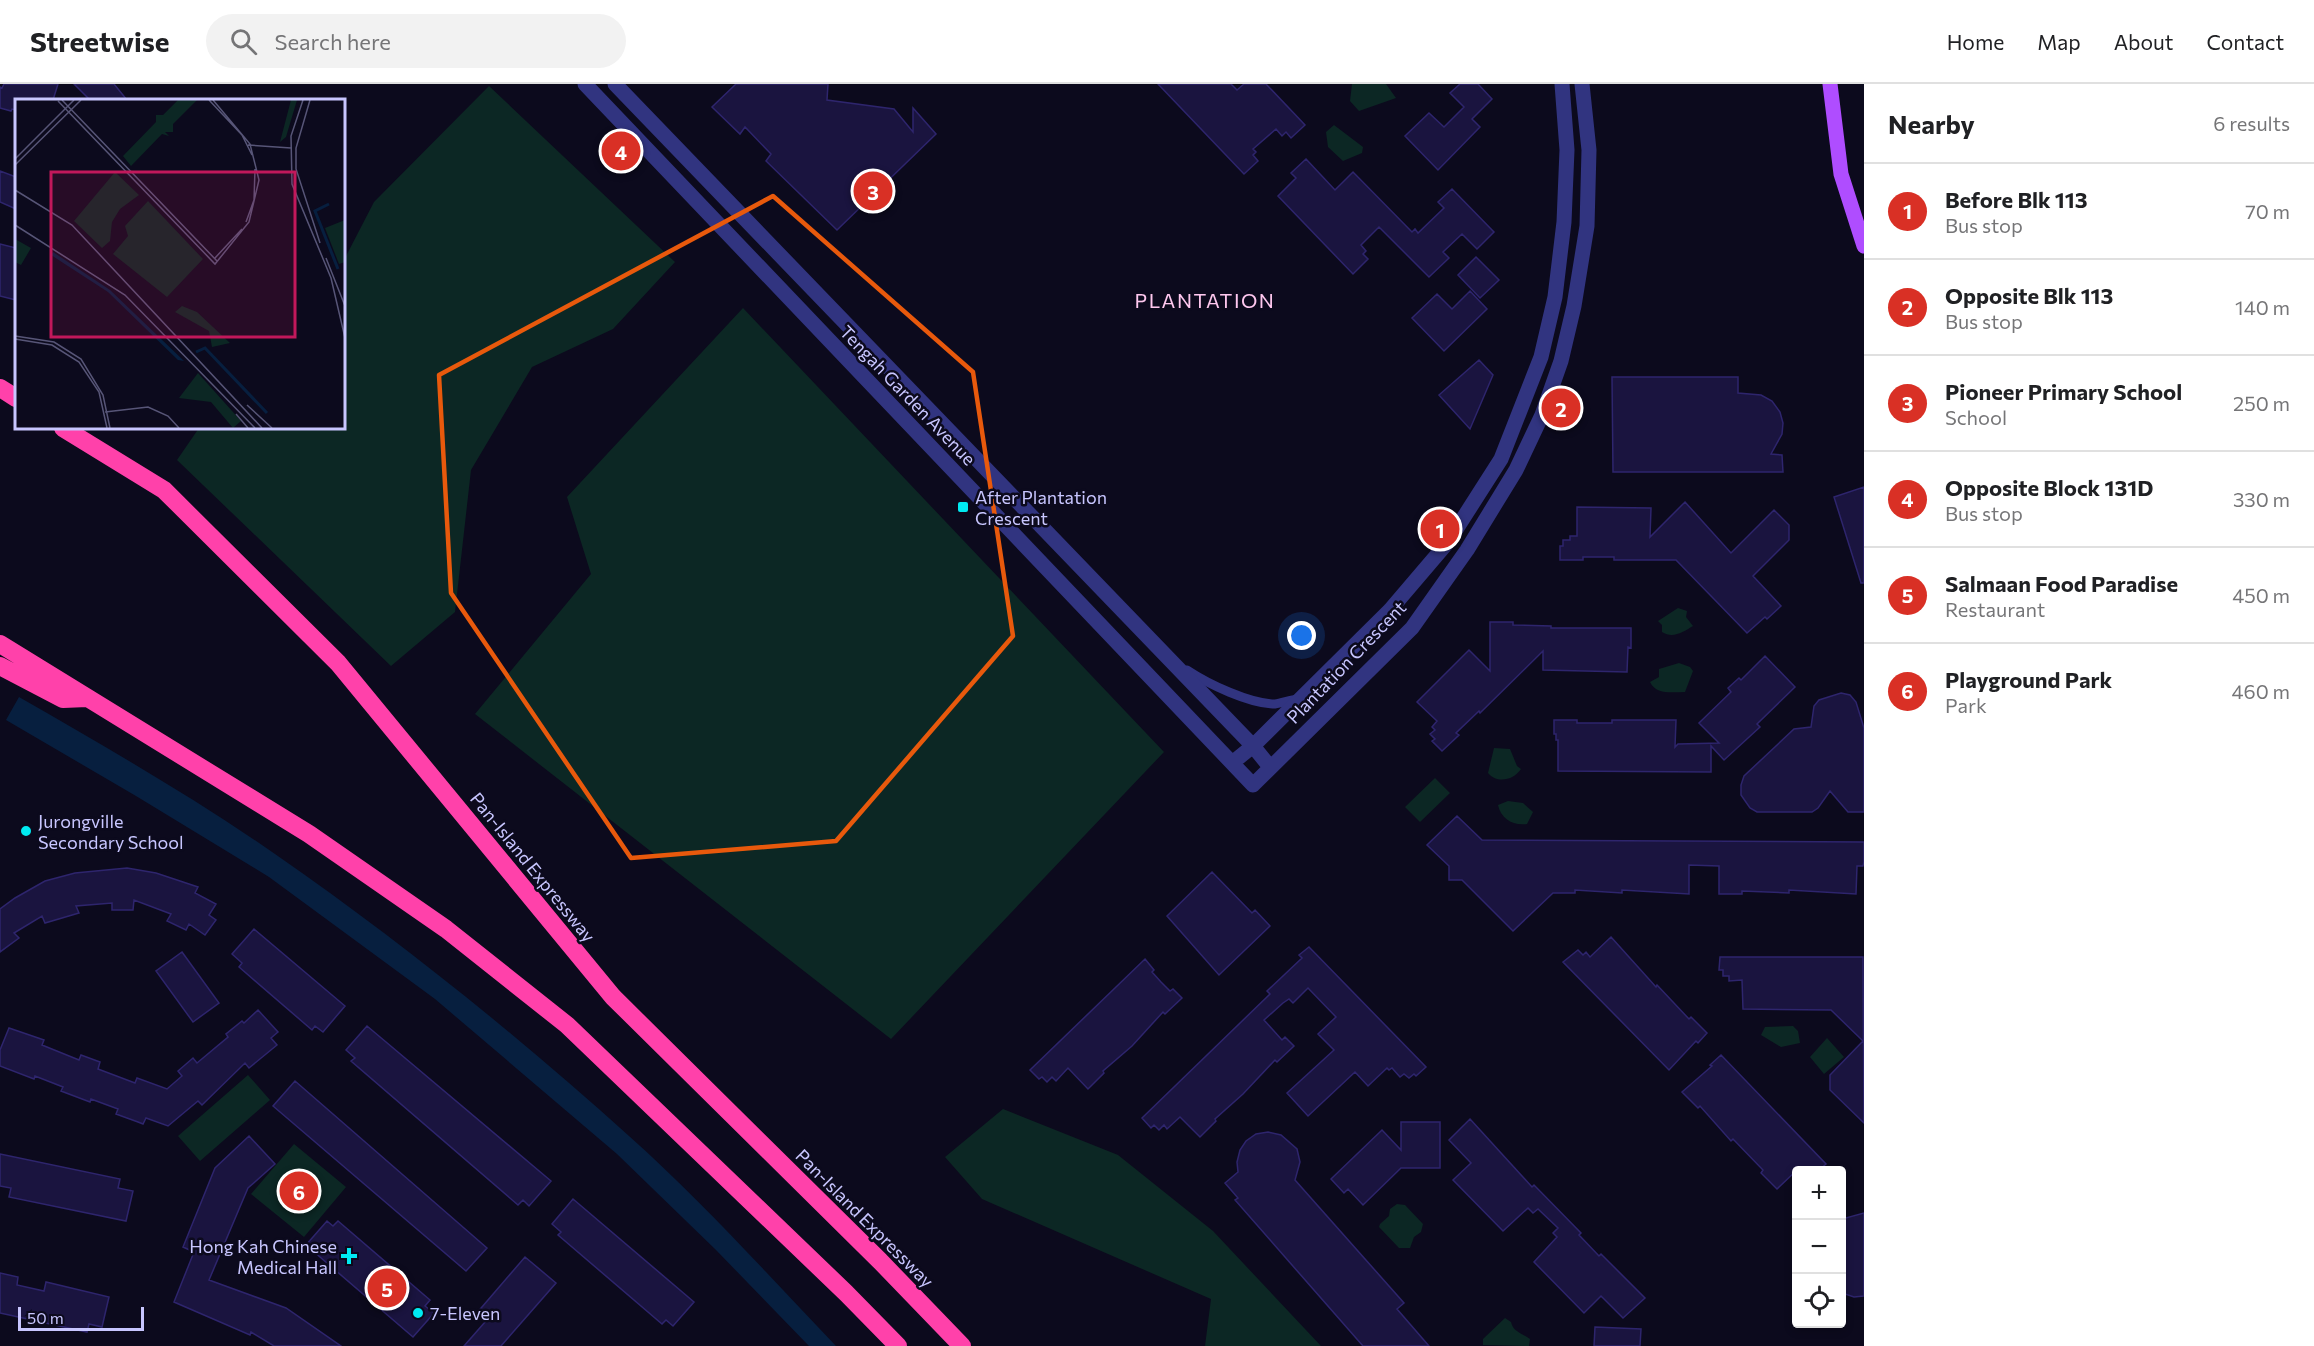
<!DOCTYPE html>
<html lang="en">
<head>
<meta charset="utf-8">
<style>
	body { margin:0; font-family:Commissioner,sans-serif; background:#f2f2f2; color:#202124 }
	.controls { position:absolute; right:18px; bottom:18px; display:grid; overflow:hidden; border-radius:6px; box-shadow:0 3px 9px #0003 }
	.controls button { width:54px; height:54px; display:grid; place-items:center; padding:0; border:0; border-bottom:2px solid #e0e0e0; background:#fff; color:#202124; font:30px sans-serif }
	.scale { position:absolute; left:18px; bottom:15px; width:126px; box-sizing:border-box; padding-left:6px; border:3px solid #c8c6ff; border-top:0; font-size:16px; line-height:21px; white-space:nowrap; color:#c8c6ff; -webkit-text-stroke:4px #0c0a1d; paint-order:stroke }
	.you { position:absolute; left:1302px; top:552px; width:21px; height:21px; margin:-15px; border:4px solid #fff; border-radius:50%; background:#1a73e8; box-shadow:0 0 0 9px #1a73e833 }
	.badge { display:grid; place-items:center; width:39px; height:39px; border-radius:50%; background:#d93025; color:#fff; font-size:20px; font-weight:700 }
	.pin { position:absolute; translate:-50% -50%; border:3px solid #fff; box-shadow:0 2px 6px #0006 }
	.list { margin:0; padding:0; list-style:none }
	h2 { display:flex; justify-content:space-between; align-items:center; height:78px; margin:0; padding:0 24px; font-size:26px }
	h2 small { font-size:20px; font-weight:400; color:#757577 }
	.list li { display:grid; grid-template-columns:39px 1fr auto; gap:18px; align-items:center; box-sizing:border-box; height:96px; padding:0 24px; border-top:2px solid #e0e0e0 }
	.list b { display:block; font-size:22px; white-space:nowrap }
	.list p { margin:0; font-size:20px; white-space:nowrap; color:#757577 }
	.list em { font-size:20px; font-style:normal; color:#757577 }
	.icon { flex:none; width:33px; height:33px; fill:none; stroke:currentColor; stroke-width:2; stroke-linecap:round; stroke-linejoin:round }
	.map { position:relative; flex:none; width:1864px; height:1262px; overflow:hidden }
	header { display:flex; align-items:center; gap:36px; box-sizing:border-box; height:84px; padding:0 30px; background:#fff; border-bottom:2px solid #e0e0e0 }
	header strong { font-size:28px }
	nav { display:flex; gap:33px; margin-inline-start:auto; font-size:21px }
	.search { width:420px; height:54px; background:#f2f2f2; display:flex; align-items:center; gap:15px; box-sizing:border-box; padding:0 21px; border-radius:33px; color:#757577; font-size:22px }
	main { display:flex }
	aside { flex:1; background:#fff }
	.map>svg:first-child { display:block }
</style>
</head>
<body>
<header>
<strong>Streetwise</strong>
<div class="search"><svg class="icon" aria-label="search" viewBox="0 0 24 24"><circle cx="10" cy="10" r="6"/><path d="M15 15l6 6"/></svg>Search here</div>
<nav><a>Home</a><a>Map</a><a>About</a><a>Contact</a></nav>
</header>
<main>
<div class="map">
<svg width="1864" height="1262" viewBox="0 0 1864 1262">
	<rect width="100%" height="100%" fill="#0c0a1d"/>
	<path fill="#0c2724" d="M 1352,0 L 1386,0 L 1396,14 L 1359,27 L 1350,17 Z
		M 489,2 L 675,178 L 613,245 L 532,283 L 471,386 L 455,528 L 391,582 L 177,376 L 199,344 L 344,344 L 344,176 L 374,118 Z
		M 1334,41 L 1363,63 L 1362,69 L 1343,77 L 1328,63 L 1326,48 Z
		M 743,224 L 1164,668 L 891,955 L 475,630 L 591,490 L 567,413 Z
		M 1678,524 L 1687,527 L 1686,533 L 1693,542 C 1683,548 1673,555 1662,548 L 1662,541 L 1658,537 Z
		M 1679,579 L 1690,583 L 1693,587 L 1685,608 C 1672,608 1656,611 1650,598 L 1659,593 L 1659,585 Z
		M 1494,664 L 1510,665 L 1517,682 L 1521,685 C 1514,696 1497,700 1488,689 Z
		M 1435,694 L 1450,709 L 1420,738 L 1405,723 Z
		M 1508,717 L 1523,719 L 1533,728 L 1527,740 C 1513,742 1501,735 1498,721 Z
		M 1793,942 L 1798,947 L 1800,959 L 1781,963 L 1761,951 L 1765,943 Z
		M 1827,954 L 1844,973 L 1824,990 L 1810,973 Z
		M 248,991 L 270,1016 L 200,1077 L 178,1052 Z
		M 1003,1025 L 1118,1071 L 1213,1147 L 1321,1262 L 1205,1262 L 1211,1215 L 982,1115 L 945,1073 Z
		M 294,1060 L 346,1103 L 304,1153 L 251,1110 Z
		M 1397,1120 L 1405,1121 L 1423,1140 L 1421,1148 L 1414,1153 L 1410,1164 L 1399,1164 L 1379,1143 L 1380,1140 L 1389,1132 L 1390,1125 Z
		M 1505,1234 L 1511,1238 C 1513,1248 1522,1249 1530,1255 L 1529,1262 L 1483,1261 L 1483,1255 Z"/>
	<path fill="#071f3f" d="M 19,613 C 106,663 193,713 275,770 C 399,856 517,951 629,1052 C 703,1118 768,1191 836,1262 L 809,1262 L 716,1166 L 617,1070 L 435,915 L 269,793 L 136,712 L 6,636 Z"/>
	<path fill="#1a143f" stroke="#2e256d" stroke-width="1.5" d="M 4,0 L 58,0 L 53,16 L 16,16 L 16,26 L 12,25 L 11,27 L 0,24 L 0,3 L 2,4 Z
		M 74,0 L 114,0 L 127,16 L 90,16 Z
		M 736,0 L 828,0 L 827,16 L 894,25 L 913,48 L 913,24 L 936,50 L 837,146 L 766,77 L 771,70 L 745,43 L 740,50 L 712,23 Z
		M 1158,0 L 1231,0 L 1237,6 L 1244,0 L 1266,0 L 1305,41 L 1291,54 L 1286,48 L 1282,52 L 1276,45 L 1253,65 L 1256,68 L 1253,71 L 1258,77 L 1244,90 Z
		M 1460,0 L 1478,0 L 1492,15 L 1472,35 L 1480,43 L 1438,86 L 1405,52 L 1429,29 L 1444,43 L 1464,23 L 1450,9 Z
		M 1306,75 L 1335,106 L 1353,88 L 1412,148 L 1415,145 L 1418,149 L 1444,124 L 1438,118 L 1452,105 L 1494,148 L 1477,165 L 1462,150 L 1443,168 L 1449,174 L 1429,193 L 1379,143 L 1361,161 L 1366,167 L 1363,170 L 1368,175 L 1353,190 L 1278,112 L 1296,94 L 1291,89 Z
		M 0,87 L 16,93 L 16,125 L 0,118 Z
		M 0,160 L 16,164 L 16,216 L 0,212 Z
		M 1476,173 L 1499,196 L 1480,214 L 1458,191 Z
		M 1470,207 L 1487,225 L 1444,267 L 1412,234 L 1437,210 L 1452,225 Z
		M 1479,276 L 1493,291 L 1470,345 L 1439,311 Z
		M 1612,293 L 1738,293 L 1738,309 L 1761,311 L 1772,317 L 1780,328 L 1783,339 L 1782,350 L 1771,370 L 1782,371 L 1783,388 L 1613,388 Z
		M 1864,403 L 1864,499 L 1861,499 L 1834,413 Z
		M 1685,418 L 1731,469 L 1774,426 L 1789,441 L 1789,456 L 1753,492 L 1781,522 L 1767,535 L 1765,533 L 1747,549 L 1676,476 L 1614,476 L 1614,473 L 1583,473 L 1583,476 L 1560,476 L 1560,462 L 1563,462 L 1563,456 L 1570,456 L 1570,452 L 1577,452 L 1577,423 L 1651,424 L 1650,453 Z
		M 1490,538 L 1513,538 L 1513,541 L 1551,542 L 1551,544 L 1631,544 L 1631,564 L 1628,563 L 1627,588 L 1543,586 L 1543,567 L 1480,629 L 1479,627 L 1456,649 L 1459,651 L 1442,667 L 1432,657 L 1435,655 L 1430,650 L 1435,646 L 1432,643 L 1437,637 L 1417,618 L 1469,566 L 1490,587 Z
		M 1765,572 L 1795,603 L 1757,640 L 1760,643 L 1724,676 L 1711,662 L 1711,688 L 1558,687 L 1558,656 L 1556,656 L 1556,650 L 1554,650 L 1554,636 L 1577,636 L 1577,639 L 1612,639 L 1612,636 L 1676,636 L 1675,663 L 1678,660 L 1719,659 L 1699,639 L 1731,608 L 1728,604 L 1739,594 L 1741,596 Z
		M 1841,609 L 1850,611 L 1856,618 L 1864,644 L 1864,728 L 1848,728 L 1830,707 L 1818,724 L 1812,728 L 1757,728 L 1750,724 L 1741,711 L 1741,701 L 1744,692 L 1794,645 L 1811,643 L 1814,622 L 1819,616 Z
		M 1457,732 L 1482,756 L 1864,758 L 1864,778 L 1863,782 L 1857,782 L 1856,810 L 1789,806 L 1789,809 L 1742,807 L 1742,810 L 1719,810 L 1719,782 L 1689,781 L 1689,810 L 1622,806 L 1622,809 L 1575,806 L 1575,809 L 1553,809 L 1513,847 L 1462,796 L 1449,796 L 1449,782 L 1427,761 Z
		M 127,784 L 156,789 L 198,803 L 195,809 L 216,820 L 209,831 L 216,836 L 205,851 L 189,840 L 186,846 L 167,837 L 171,830 L 134,816 L 133,826 L 112,826 L 112,819 L 76,822 L 79,829 L 45,839 L 42,832 L 14,849 L 19,854 L 0,868 L 0,825 L 15,814 L 45,797 L 75,789 Z
		M 1212,788 L 1252,829 L 1255,826 L 1270,842 L 1219,891 L 1167,832 Z
		M 254,845 L 345,922 L 323,948 L 315,942 L 312,946 L 239,883 L 242,879 L 232,870 Z
		M 1611,853 L 1656,903 L 1657,901 L 1689,935 L 1691,933 L 1707,949 L 1698,959 L 1696,957 L 1669,986 L 1563,878 L 1578,866 L 1583,871 L 1586,868 L 1590,873 Z
		M 1309,863 L 1426,983 L 1416,992 L 1414,990 L 1409,994 L 1404,990 L 1400,993 L 1392,984 L 1389,986 L 1387,984 L 1368,1002 L 1355,988 L 1308,1032 L 1287,1009 L 1334,966 L 1318,950 L 1336,933 L 1308,904 L 1293,919 L 1289,915 L 1283,919 L 1264,936 L 1282,956 L 1285,953 L 1294,962 L 1277,978 L 1275,976 L 1243,1010 L 1215,1035 L 1216,1037 L 1200,1053 L 1180,1033 L 1167,1045 L 1164,1041 L 1159,1046 L 1154,1041 L 1151,1044 L 1142,1034 L 1270,910 L 1267,907 L 1302,874 L 1299,871 Z
		M 182,868 L 219,919 L 193,938 L 156,887 Z
		M 1720,873 L 1863,873 L 1864,1039 L 1830,1006 L 1830,991 L 1863,957 L 1831,926 L 1743,925 L 1742,896 L 1729,897 L 1729,892 L 1723,892 L 1723,886 L 1719,886 Z
		M 1145,875 L 1154,886 L 1152,888 L 1161,898 L 1170,907 L 1173,905 L 1182,914 L 1165,930 L 1163,928 L 1132,962 L 1103,987 L 1104,989 L 1088,1005 L 1068,984 L 1056,997 L 1052,993 L 1047,998 L 1042,993 L 1039,995 L 1030,986 Z
		M 258,926 L 278,948 L 271,954 L 277,961 L 249,984 L 245,979 L 202,1021 L 198,1017 L 168,1042 L 146,1034 L 143,1040 L 138,1038 L 116,1030 L 118,1025 L 91,1015 L 90,1018 L 61,1007 L 63,1003 L 35,992 L 34,995 L 0,982 L 0,966 L 9,944 L 44,956 L 42,961 L 79,976 L 81,971 L 100,978 L 98,985 L 135,999 L 137,994 L 167,1005 L 182,992 L 178,987 L 193,974 L 197,979 L 228,953 L 226,950 L 242,937 L 244,939 Z
		M 367,942 L 551,1097 L 529,1122 L 523,1116 L 518,1121 L 351,977 L 355,974 L 346,966 Z
		M 1721,971 L 1826,1080 L 1819,1086 L 1797,1086 L 1777,1105 L 1761,1089 L 1763,1086 L 1733,1055 L 1731,1057 L 1700,1022 L 1698,1024 L 1682,1008 L 1712,982 L 1710,981 Z
		M 295,997 L 487,1164 L 466,1187 L 273,1022 Z
		M 1470,1035 L 1532,1103 L 1534,1101 L 1581,1149 L 1579,1151 L 1599,1172 L 1601,1170 L 1645,1214 L 1623,1234 L 1601,1212 L 1584,1229 L 1534,1178 L 1557,1153 L 1553,1149 L 1558,1144 L 1538,1125 L 1533,1129 L 1528,1124 L 1503,1147 L 1453,1096 L 1471,1079 L 1449,1056 Z
		M 1401,1038 L 1440,1038 L 1440,1084 L 1401,1084 L 1363,1121 L 1348,1105 L 1344,1109 L 1331,1095 L 1382,1046 L 1401,1066 Z
		M 1268,1048 L 1281,1051 L 1297,1065 L 1300,1078 L 1295,1096 L 1404,1219 L 1397,1225 L 1429,1262 L 1363,1262 L 1235,1116 L 1238,1114 L 1225,1099 L 1238,1088 L 1237,1078 L 1240,1066 L 1246,1057 L 1256,1050 Z
		M 249,1052 L 275,1080 L 248,1104 L 209,1196 L 286,1224 L 341,1262 L 274,1262 L 251,1248 L 250,1251 L 174,1218 L 194,1168 L 183,1163 L 215,1084 Z
		M 0,1070 L 120,1095 L 118,1104 L 133,1107 L 126,1137 L 9,1113 L 11,1104 L 0,1102 Z
		M 573,1115 L 694,1218 L 673,1242 L 666,1236 L 662,1240 L 558,1151 L 561,1148 L 552,1140 Z
		M 1864,1129 L 1864,1212 L 1854,1213 L 1842,1209 L 1842,1135 Z
		M 327,1137 L 333,1142 L 338,1137 L 430,1216 L 425,1222 L 434,1229 L 413,1253 L 306,1161 Z
		M 525,1173 L 556,1199 L 501,1262 L 464,1262 L 485,1238 L 476,1230 Z
		M 0,1189 L 18,1193 L 17,1201 L 44,1207 L 46,1198 L 109,1213 L 102,1243 L 89,1240 L 87,1248 L 0,1229 Z
		M 1595,1243 L 1641,1245 L 1640,1262 L 1594,1262 Z"/>
	<g fill="none" stroke-linecap="round" stroke-linejoin="round">
		<path stroke="#313480" stroke-width="9" d="M 1187,586 C 1208,600 1250,620 1275,620 C 1282,619 1290,616 1298,615"/>
		<path stroke="#313480" stroke-width="15" d="M 585,0 L 1253,701 L 1412,544 L 1467,466 L 1516,386 L 1542,331 L 1561,277 L 1574,222 L 1587,142 L 1589,66 L 1582,0
			M 615,0 L 1253,662 L 1270,683
			M 1232,679 L 1253,662 L 1390,526 L 1448,458 L 1501,375 L 1541,273 L 1555,213 L 1564,138 L 1567,66 L 1562,0"/>
		<path stroke="#af4dff" stroke-width="15" d="M 1830,0 L 1841,90 L 1864,162"/>
		<path stroke="#ff41aa" stroke-width="18" d="M 0,304 L 16,314
			M 63,344 L 164,406 L 338,579 L 613,913 L 880,1177 L 962,1262
			M 0,560 L 309,750 L 446,845 L 567,941 L 846,1209 L 898,1262
			M 0,582 L 63,615 L 87,614"/>
	</g>
	<path fill="none" stroke="#e8590c" stroke-width="4.5" stroke-linejoin="round" d="M 773,112 L 973,288 L 1013,552 L 836,757 L 631,774 L 451,509 L 439,291 Z"/>
	<g fill="#00eaf1" stroke="#0c0a1d" stroke-width="2">
		<rect x="957" y="417" width="12" height="12" rx="3"/>
		<circle cx="26" cy="747" r="6"/>
		<path d="M346 1163h6v6h6v6h-6v6h-6v-6h-6v-6h6z"/>
		<circle cx="418" cy="1229" r="6"/>
	</g>
	<g text-anchor="middle" dominant-baseline="central" stroke-width="5" stroke-linejoin="round" paint-order="stroke">
		<g font-size="18" fill="#c8c6ff" stroke="#0c0a1d">
			<text transform="translate(908 311) rotate(46)">Tengah Garden Avenue</text>
			<text transform="translate(1346 578) rotate(-46)">Plantation Crescent</text>
			<text transform="translate(533 783) rotate(51)">Pan-Island Expressway</text>
			<text transform="translate(865 1134) rotate(45)">Pan-Island Expressway</text>
		</g>
		<g font-size="18" fill="#c8c6ff" stroke="#0c0a1d" text-anchor="start">
			<text x="975" y="413">After Plantation<tspan x="975" dy="21">Crescent</tspan></text>
			<text x="38" y="737">Jurongville<tspan x="38" dy="21">Secondary School</tspan></text>
			<text x="337" y="1162" text-anchor="end">Hong Kah Chinese<tspan x="337" dy="21">Medical Hall</tspan></text>
			<text x="430" y="1229">7-Eleven</text>
		</g>
		<g font-size="20" letter-spacing="1.5" fill="#ffc8ef" stroke="#0c0a1d">
			<text x="1205" y="216">PLANTATION</text>
		</g>
	</g>
	<g transform="translate(15 15)">
		<rect width="330" height="330" fill="#0c0a1d"/>
		<path d="M 163,1 L 182,1 L 158,25 L 158,33 L 150,33 L 154,37 L 147,35 L 116,67 L 108,57 L 141,23 L 141,16 L 148,16 ZM 276,1 L 282,1 L 271,38 L 265,43 ZM 100,73 L 124,96 L 105,110 L 97,123 L 95,142 L 87,149 L 59,122 ZM 133,102 L 188,160 L 152,198 L 98,155 L 113,137 L 110,127 ZM 330,121 L 330,163 L 324,165 L 310,129 ZM 0,140 L 16,149 L 6,166 L 0,163 ZM 167,207 L 182,213 L 215,244 L 197,248 L 194,232 L 160,213 ZM 183,274 L 226,322 L 218,329 L 196,303 L 164,299 Z" fill="#0c2724"/>
		<path d="M 38,153 L 95,191 L 169,262 L 163,261 L 93,193 L 36,156 Z" fill="#071f3f"/>
		<path fill="none" stroke="#071f3f" stroke-width="3" d="M 314,105 L 300,112 L 323,170M 181,253 L 190,249 L 252,314"/>
		<path fill="none" stroke="#575577" stroke-width="1.5" d="M 47,1 L 202,162M 194,1 L 227,36 L 237,56M 288,1 L 276,37 L 277,85 L 316,179 L 330,239M 295,1 L 281,49 L 281,70 L 305,144M 43,2 L 200,165 L 234,123 L 244,81 L 235,45 L 198,1M 233,46 L 276,49M 0,60 L 59,1M 0,66 L 66,1M 0,91 L 57,126 L 247,329M 231,123 L 239,101 L 240,70M 0,126 L 110,196 L 240,329M 200,159 L 227,130M 311,159 L 330,207M 0,237 L 39,243 L 66,260 L 88,296 L 95,329M 0,240 L 37,246 L 64,263 L 84,293 L 92,329M 232,306 L 257,329M 90,313 L 133,308 L 153,317 L 164,329M 221,315 L 233,329"/>
		<path fill="#c2185b" fill-opacity="0.15" stroke="#c2185b" stroke-width="3" d="M 36,73 L 280,73 L 280,238 L 36,238 Z"/>
		<rect width="330" height="330" fill="none" stroke="#c8c6ff" stroke-width="3"/>
	</g>
</svg>
<div class="controls">
<button>+</button>
<button>−</button>
<button><svg class="icon" aria-label="locate" viewBox="0 0 24 24"><circle cx="12" cy="12" r="6"/><path d="M12 2v4M12 18v4M2 12h4M18 12h4"/></svg></button>
</div>
<div class="scale">50 m</div>
<div class="you"></div>
<div class="pin badge" style="left:1440px;top:445px">1</div>
<div class="pin badge" style="left:1561px;top:324px">2</div>
<div class="pin badge" style="left:873px;top:107px">3</div>
<div class="pin badge" style="left:621px;top:67px">4</div>
<div class="pin badge" style="left:387px;top:1204px">5</div>
<div class="pin badge" style="left:299px;top:1107px">6</div>
</div>
<aside>
<h2>Nearby<small>6 results</small></h2>
<ul class="list">
<li><span class="badge">1</span><div><b>Before Blk 113</b><p>Bus stop</p></div><em>70 m</em></li>
<li><span class="badge">2</span><div><b>Opposite Blk 113</b><p>Bus stop</p></div><em>140 m</em></li>
<li><span class="badge">3</span><div><b>Pioneer Primary School</b><p>School</p></div><em>250 m</em></li>
<li><span class="badge">4</span><div><b>Opposite Block 131D</b><p>Bus stop</p></div><em>330 m</em></li>
<li><span class="badge">5</span><div><b>Salmaan Food Paradise</b><p>Restaurant</p></div><em>450 m</em></li>
<li><span class="badge">6</span><div><b>Playground Park</b><p>Park</p></div><em>460 m</em></li>
</ul>
</aside>
</main>
</body>
</html>
